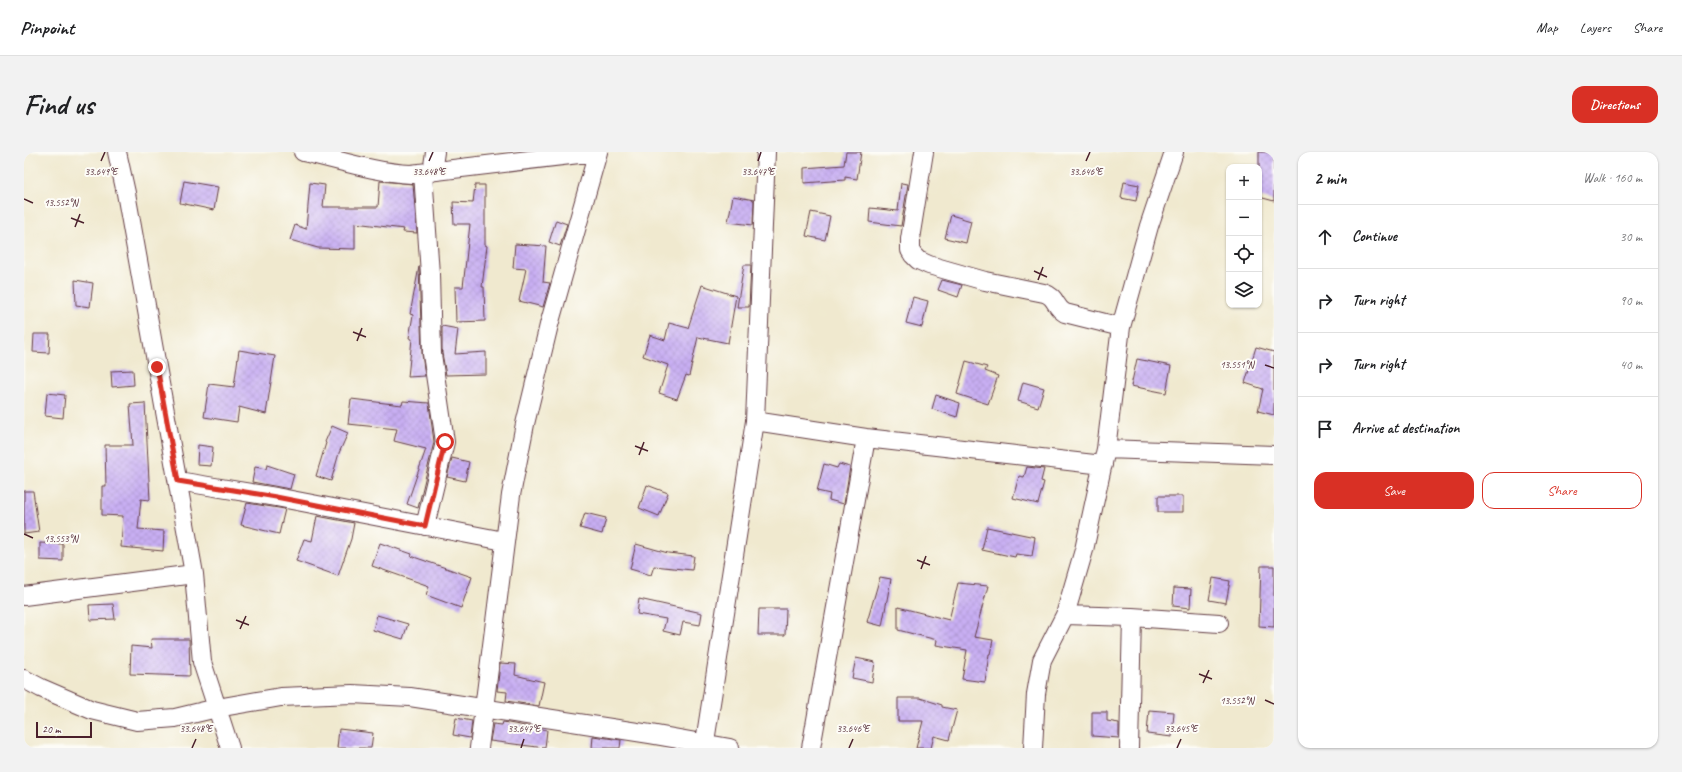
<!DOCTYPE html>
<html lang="en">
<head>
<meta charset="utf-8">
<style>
	body { margin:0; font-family:Caveat,sans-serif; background:#f2f2f2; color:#202124 }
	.controls { position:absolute; right:12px; top:12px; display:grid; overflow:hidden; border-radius:8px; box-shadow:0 1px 3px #0004 }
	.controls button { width:36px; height:36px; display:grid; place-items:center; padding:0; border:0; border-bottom:1px solid #e0e0e0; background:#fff; color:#202124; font:20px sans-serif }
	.scale { position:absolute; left:12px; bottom:10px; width:56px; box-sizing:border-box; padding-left:4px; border:2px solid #4a1f2b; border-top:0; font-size:11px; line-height:14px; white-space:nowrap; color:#4a1f2b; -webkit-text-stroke:3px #fdfcf7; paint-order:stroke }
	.stop { position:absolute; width:12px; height:12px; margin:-9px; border:3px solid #d93025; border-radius:50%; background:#fff }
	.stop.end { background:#d93025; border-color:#fff; box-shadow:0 1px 4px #0008 }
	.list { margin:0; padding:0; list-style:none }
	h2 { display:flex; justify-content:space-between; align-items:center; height:52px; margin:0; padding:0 16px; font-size:17px }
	h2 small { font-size:13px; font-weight:400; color:#757577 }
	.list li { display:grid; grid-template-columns:26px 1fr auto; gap:12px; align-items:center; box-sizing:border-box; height:64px; padding:0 16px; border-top:1px solid #e0e0e0 }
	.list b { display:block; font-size:15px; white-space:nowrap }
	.list em { font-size:13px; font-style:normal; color:#757577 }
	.actions { display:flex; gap:8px; padding:12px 16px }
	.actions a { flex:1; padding:9px 0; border:1px solid #d93025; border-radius:12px; text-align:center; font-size:14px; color:#d93025 }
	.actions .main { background:#d93025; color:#fff }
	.icon { flex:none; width:22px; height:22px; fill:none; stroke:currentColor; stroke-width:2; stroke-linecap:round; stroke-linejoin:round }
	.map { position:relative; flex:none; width:1250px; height:596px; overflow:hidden; border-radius:12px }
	header { display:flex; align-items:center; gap:24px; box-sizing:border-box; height:56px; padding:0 20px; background:#fff; border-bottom:1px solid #e0e0e0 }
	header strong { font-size:19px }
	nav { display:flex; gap:22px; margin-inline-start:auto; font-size:14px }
	.intro { display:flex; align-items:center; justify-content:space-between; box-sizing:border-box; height:96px; padding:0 24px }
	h1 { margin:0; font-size:28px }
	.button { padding:10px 18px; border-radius:12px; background:#d93025; color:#fff; font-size:14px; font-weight:700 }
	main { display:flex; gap:24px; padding:0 24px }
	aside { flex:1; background:#fff; border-radius:12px; box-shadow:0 1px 3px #0004 }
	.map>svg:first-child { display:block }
</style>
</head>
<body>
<header>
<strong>Pinpoint</strong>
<nav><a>Map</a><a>Layers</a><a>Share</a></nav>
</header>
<div class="intro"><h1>Find us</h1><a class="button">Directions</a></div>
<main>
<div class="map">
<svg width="1250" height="596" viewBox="0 0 1250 596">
	<defs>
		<pattern id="building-cross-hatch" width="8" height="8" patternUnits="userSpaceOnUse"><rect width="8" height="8" fill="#c8aff3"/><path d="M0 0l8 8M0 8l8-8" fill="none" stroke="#ad96d0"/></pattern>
	</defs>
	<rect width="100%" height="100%" fill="#fdfcf7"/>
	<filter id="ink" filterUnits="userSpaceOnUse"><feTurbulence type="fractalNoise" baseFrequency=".025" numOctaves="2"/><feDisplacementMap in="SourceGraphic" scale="8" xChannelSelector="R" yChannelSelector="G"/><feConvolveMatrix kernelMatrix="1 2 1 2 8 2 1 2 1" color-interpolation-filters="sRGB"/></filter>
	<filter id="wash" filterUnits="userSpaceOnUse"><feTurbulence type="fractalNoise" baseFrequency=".012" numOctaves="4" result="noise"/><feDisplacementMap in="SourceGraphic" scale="16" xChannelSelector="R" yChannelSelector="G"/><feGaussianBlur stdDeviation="0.9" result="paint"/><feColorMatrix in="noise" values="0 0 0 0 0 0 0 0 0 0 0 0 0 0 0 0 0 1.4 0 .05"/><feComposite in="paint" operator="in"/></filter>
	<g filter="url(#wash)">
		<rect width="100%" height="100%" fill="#f0e9cf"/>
		<g id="blocks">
			<path fill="url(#building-cross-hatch)" d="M 822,0 L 837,0 L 833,27 L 821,25 L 821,28 L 780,31 L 780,16 L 820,13 Z
				M 1235,0 L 1250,0 L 1250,49 L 1235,45 Z
				M 160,29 L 194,35 L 190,58 L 156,51 Z
				M 356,29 L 389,32 L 393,81 L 379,80 L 380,77 L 331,71 L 331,97 L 294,96 L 266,88 L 271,73 L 282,77 L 286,31 L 301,33 L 299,55 L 354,55 Z
				M 1100,30 L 1115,33 L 1112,49 L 1097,46 Z
				M 877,31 L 884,32 L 877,74 L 845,70 L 846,56 L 874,59 Z
				M 451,33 L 461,33 L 461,93 L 463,94 L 458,135 L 460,135 L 461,169 L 432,170 L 431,135 L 439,135 L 446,72 L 430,72 L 429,50 L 449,51 Z
				M 709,44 L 730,48 L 729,73 L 704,70 Z
				M 787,60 L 806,64 L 801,88 L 782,84 Z
				M 927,63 L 947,69 L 942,91 L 921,86 Z
				M 532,68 L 543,72 L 536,94 L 525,90 Z
				M 491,92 L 522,94 L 519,130 L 526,131 L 519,155 L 495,149 L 502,117 L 489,116 Z
				M 720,113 L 727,113 L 725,155 L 713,155 Z
				M 395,115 L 398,202 L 401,224 L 384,225 L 388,187 L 385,186 L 389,163 L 386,162 Z
				M 51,128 L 69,131 L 66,155 L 52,153 Z
				M 918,128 L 938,133 L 934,145 L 914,138 Z
				M 678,133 L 712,144 L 704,191 L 674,185 L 665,224 L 662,223 L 653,247 L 635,241 L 644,213 L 619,204 L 626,183 L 641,188 L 645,171 L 664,176 Z
				M 889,145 L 904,149 L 898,175 L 882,171 Z
				M 418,174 L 434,177 L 431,202 L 462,200 L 462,222 L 422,223 L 418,201 Z
				M 10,182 L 26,182 L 25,201 L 9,200 Z
				M 1232,195 L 1250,200 L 1250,263 L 1234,259 L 1239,237 L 1221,231 Z
				M 215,198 L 251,204 L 242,262 L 215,255 L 213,270 L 180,265 L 185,232 L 210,235 Z
				M 1113,207 L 1147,214 L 1142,241 L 1107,234 Z
				M 942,209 L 963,215 L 961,219 L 974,224 L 964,252 L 933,242 Z
				M 109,218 L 110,233 L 88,235 L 87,219 Z
				M 999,230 L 1020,236 L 1014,255 L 994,249 Z
				M 23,241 L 41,243 L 39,266 L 21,264 Z
				M 912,243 L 936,251 L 933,265 L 908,257 Z
				M 327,247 L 378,253 L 379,249 L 405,251 L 410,290 L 394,356 L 383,352 L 402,297 L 370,289 L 373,277 L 324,272 Z
				M 121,251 L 126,348 L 117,347 L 114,377 L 140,379 L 139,399 L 97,395 L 99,364 L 78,363 L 78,334 L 82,334 L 81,293 L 109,293 L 106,252 Z
				M 308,274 L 324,281 L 315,301 L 307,329 L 292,324 L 302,291 L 301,290 Z
				M 174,293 L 189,295 L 187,314 L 173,313 Z
				M 428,306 L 445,310 L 441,329 L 423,325 Z
				M 800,312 L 813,316 L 815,312 L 826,315 L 820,352 L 805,348 L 806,342 L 793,339 Z
				M 243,313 L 270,322 L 266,337 L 228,330 L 231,315 L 242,317 Z
				M 1003,315 L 1020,317 L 1017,329 L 1020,330 L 1014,352 L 989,346 L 995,324 L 1000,325 Z
				M 623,333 L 644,341 L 635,364 L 615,356 Z
				M 0,339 L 9,339 L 15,380 L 0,382 Z
				M 1134,344 L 1159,344 L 1159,360 L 1134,360 Z
				M 223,351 L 261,357 L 255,382 L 217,373 Z
				M 561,361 L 582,366 L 578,382 L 556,376 Z
				M 293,364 L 330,371 L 327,387 L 314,424 L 272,409 L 280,387 L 288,389 Z
				M 963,375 L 1011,385 L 1008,404 L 992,402 L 991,405 L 958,398 Z
				M 16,391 L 39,392 L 39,409 L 16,408 Z
				M 356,391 L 388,402 L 387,404 L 448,425 L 437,456 L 402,443 L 405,434 L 348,414 Z
				M 612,392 L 644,401 L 670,404 L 668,418 L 630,414 L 627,423 L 606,417 Z
				M 1237,414 L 1250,414 L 1250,475 L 1235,474 Z
				M 856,425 L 867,427 L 858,474 L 843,470 Z
				M 1189,426 L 1206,429 L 1202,451 L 1185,448 Z
				M 934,431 L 964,434 L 950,485 L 969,488 L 966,502 L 965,502 L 961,530 L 938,527 L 943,498 L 912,493 L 913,488 L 874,478 L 874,455 L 925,468 Z
				M 1150,436 L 1167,437 L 1166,456 L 1149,454 Z
				M 615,447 L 678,461 L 676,473 L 659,470 L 656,483 L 639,479 L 642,467 L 613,462 Z
				M 89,452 L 91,467 L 66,468 L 65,453 Z
				M 735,457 L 762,457 L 761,483 L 734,483 Z
				M 353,463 L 384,472 L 379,487 L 349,478 Z
				M 127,487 L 165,487 L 166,524 L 106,522 L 107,494 L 128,496 Z
				M 832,506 L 851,510 L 848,530 L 828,526 Z
				M 476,511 L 492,512 L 491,523 L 520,530 L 515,554 L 482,549 L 483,540 L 473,539 Z
				M 874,546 L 896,546 L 918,553 L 918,555 L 933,558 L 925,588 L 910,584 L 907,596 L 892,596 L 899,569 L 874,569 Z
				M 1125,558 L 1150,560 L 1148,585 L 1123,582 Z
				M 1068,560 L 1083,560 L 1083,569 L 1095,571 L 1095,586 L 1068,584 Z
				M 432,566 L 448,569 L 446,586 L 429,583 Z
				M 479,570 L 523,578 L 521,596 L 466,589 L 469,572 L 478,573 Z
				M 315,577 L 349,581 L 347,596 L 313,596 Z
				M 569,584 L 597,588 L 596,596 L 568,596 Z"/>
		</g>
	</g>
	<g filter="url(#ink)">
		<use href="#blocks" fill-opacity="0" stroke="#633d44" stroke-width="1"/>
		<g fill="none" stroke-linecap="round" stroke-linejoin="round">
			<defs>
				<path id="street" d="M 93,0 L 102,41 L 170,422 L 178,510 L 206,596
					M 279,0 C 315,8 349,20 387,22 L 572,0
					M 900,0 L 886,87 L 886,98 L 889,103 L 894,108 L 905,113 L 961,129 L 1020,141 C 1033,145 1030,155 1041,161 L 1097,175
					M 408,20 L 411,0
					M 399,21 L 406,122 L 408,202 L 421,290 L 401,374
					M 731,269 L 842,286 L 1079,313
					M 1082,297 L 1250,303
					M 154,329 L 252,345 L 480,389
					M 0,444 L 170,422
					M 1041,463 L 1108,465 L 1195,471
					M 0,527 L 17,536 L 68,558 L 113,569 L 151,566 L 193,556 L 257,545 L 328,542 L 386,545 L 626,582 L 706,596
					M 455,596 L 487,343 L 501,272 L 525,173 L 574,0
					M 680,596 L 731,269 L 742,0
					M 787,596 L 842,286
					M 1009,596 L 1012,542 L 1018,508 L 1041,463 L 1060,398 L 1082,297 L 1097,175 L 1125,74 L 1150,0
					M 1105,596 L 1108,465"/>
			</defs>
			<use href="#street" stroke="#633d44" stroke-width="20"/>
			<use href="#street" stroke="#fff" stroke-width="18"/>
		</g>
	</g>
	<g fill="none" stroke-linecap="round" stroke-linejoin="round" filter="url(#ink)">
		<path stroke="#d93025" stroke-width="5" d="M 133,215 L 154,329 L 252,345 L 401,374 L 421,290"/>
	</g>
	<path fill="none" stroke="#4a1f2b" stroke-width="1.5" d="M 77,9 L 81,0M 405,9 L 409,0M 734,9 L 737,0M 1062,9 L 1066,0M 0,47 L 9,51M 47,66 L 60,71M 51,75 L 56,62M 1010,119 L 1023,125M 1014,128 L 1019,115M 329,180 L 342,185M 333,189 L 338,176M 1241,213 L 1250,216M 611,294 L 624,299M 615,303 L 620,290M 0,382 L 9,386M 893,408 L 906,413M 897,417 L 902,404M 212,468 L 225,473M 216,477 L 222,464M 1175,522 L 1188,527M 1179,531 L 1185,518M 1241,548 L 1250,552M 168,596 L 172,587M 497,596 L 500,587M 825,596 L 829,587M 1153,596 L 1157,587"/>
	<g font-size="10" text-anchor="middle" fill="#4a1f2b" stroke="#fdfcf7" stroke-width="4" stroke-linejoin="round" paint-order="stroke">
		<text x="405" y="23">33.648°E</text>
		<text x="734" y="23">33.647°E</text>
		<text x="1062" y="23">33.646°E</text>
		<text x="77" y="23">33.649°E</text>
		<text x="37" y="54">13.552°N</text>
		<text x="1213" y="216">13.551°N</text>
		<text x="37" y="390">13.553°N</text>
		<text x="1213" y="552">13.552°N</text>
		<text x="172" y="580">33.648°E</text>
		<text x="500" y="580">33.647°E</text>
		<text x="829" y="580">33.646°E</text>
		<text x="1157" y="580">33.645°E</text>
	</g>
</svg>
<div class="controls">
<button>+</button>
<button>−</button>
<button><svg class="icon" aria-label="locate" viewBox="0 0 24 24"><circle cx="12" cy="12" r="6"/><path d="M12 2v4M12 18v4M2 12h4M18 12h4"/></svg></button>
<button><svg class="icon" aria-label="layers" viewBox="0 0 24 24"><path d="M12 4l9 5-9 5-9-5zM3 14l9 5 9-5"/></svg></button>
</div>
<div class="scale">20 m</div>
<div class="stop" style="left:421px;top:290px"></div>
<div class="stop end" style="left:133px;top:215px"></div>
</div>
<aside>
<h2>2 min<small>Walk · 160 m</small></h2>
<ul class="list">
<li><svg class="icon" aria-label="ahead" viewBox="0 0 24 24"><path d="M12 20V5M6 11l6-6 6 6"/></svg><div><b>Continue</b></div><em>30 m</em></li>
<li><svg class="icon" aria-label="right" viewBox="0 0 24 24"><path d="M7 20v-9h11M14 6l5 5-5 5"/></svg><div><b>Turn right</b></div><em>90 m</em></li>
<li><svg class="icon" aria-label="right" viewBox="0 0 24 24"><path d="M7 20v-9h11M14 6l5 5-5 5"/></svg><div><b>Turn right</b></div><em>40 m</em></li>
<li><svg class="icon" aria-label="arrive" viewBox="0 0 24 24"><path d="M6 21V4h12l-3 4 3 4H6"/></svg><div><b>Arrive at destination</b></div></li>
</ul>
<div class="actions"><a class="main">Save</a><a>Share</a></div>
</aside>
</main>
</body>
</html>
